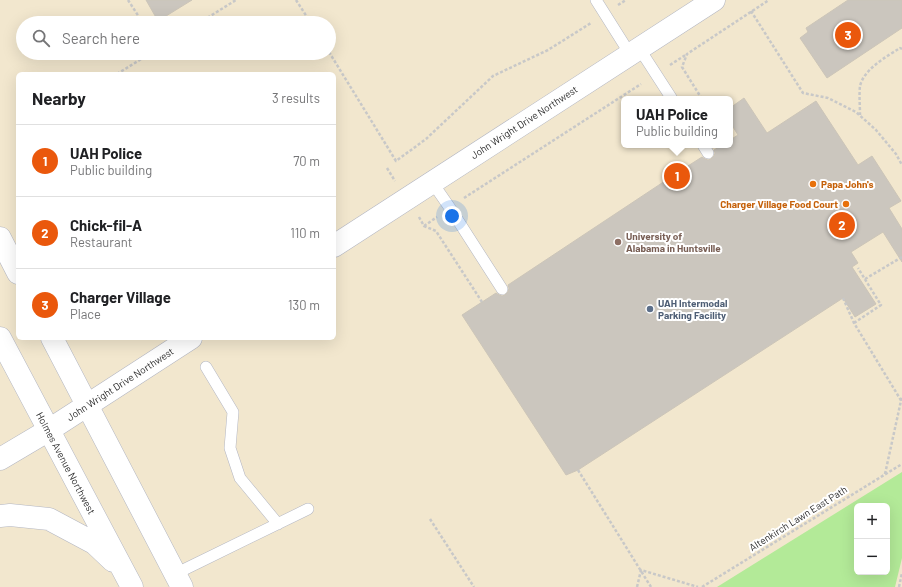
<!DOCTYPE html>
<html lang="en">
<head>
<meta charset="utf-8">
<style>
	body { margin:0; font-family:Barlow,sans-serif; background:#f2f2f2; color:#202124 }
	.controls { position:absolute; right:12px; bottom:12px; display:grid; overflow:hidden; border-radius:6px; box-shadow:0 4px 16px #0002 }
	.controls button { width:36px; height:36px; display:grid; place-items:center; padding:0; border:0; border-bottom:1px solid #e0e0e0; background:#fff; color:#202124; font:20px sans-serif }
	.you { position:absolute; left:452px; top:216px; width:14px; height:14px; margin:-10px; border:3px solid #fff; border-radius:50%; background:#1a73e8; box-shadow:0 0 0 6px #1a73e833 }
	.badge { display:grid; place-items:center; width:26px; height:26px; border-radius:50%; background:#ea580c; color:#fff; font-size:13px; font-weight:700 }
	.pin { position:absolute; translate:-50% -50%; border:2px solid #fff; box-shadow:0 1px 4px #0006 }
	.popup { position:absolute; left:621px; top:96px; width:112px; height:52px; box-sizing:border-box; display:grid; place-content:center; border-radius:6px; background:#fff; filter:drop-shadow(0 1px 3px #0005); font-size:13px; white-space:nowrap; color:#757577 }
	.popup b { font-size:15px; color:#202124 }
	.popup::after { content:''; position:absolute; left:50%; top:100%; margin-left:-8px; border:8px solid transparent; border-top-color:#fff }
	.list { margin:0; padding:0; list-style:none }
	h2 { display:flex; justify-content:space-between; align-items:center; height:52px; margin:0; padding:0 16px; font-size:17px }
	h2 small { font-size:13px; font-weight:400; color:#757577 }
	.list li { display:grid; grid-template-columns:26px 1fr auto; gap:12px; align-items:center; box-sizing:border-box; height:72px; padding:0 16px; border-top:1px solid #e0e0e0 }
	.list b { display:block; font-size:15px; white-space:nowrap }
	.list p { margin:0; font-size:13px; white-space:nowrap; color:#757577 }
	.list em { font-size:13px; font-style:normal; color:#757577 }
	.icon { flex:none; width:22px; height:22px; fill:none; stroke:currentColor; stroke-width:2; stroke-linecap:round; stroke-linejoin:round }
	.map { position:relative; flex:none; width:902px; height:587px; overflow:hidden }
	.search { position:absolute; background:#fff; box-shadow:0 4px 16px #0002; left:16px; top:16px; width:320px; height:44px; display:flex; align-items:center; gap:10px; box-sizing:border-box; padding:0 14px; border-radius:22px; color:#757577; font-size:15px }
	.panel { position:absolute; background:#fff; box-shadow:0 4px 16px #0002; left:16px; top:72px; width:320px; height:268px; border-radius:6px }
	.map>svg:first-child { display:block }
</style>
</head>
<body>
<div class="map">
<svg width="902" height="587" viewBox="0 0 902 587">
	<rect width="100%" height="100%" fill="#f0e9df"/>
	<path fill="#f2e7ce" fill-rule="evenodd" d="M 0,0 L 902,0 L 902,587 L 0,587 ZM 23,23 L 329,23 L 329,53 L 23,53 ZM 18,74 L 334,74 L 334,338 L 18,338 ZM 624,99 L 730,99 L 730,145 L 624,145 ZM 857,506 L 887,506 L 887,572 L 857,572 Z"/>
	<path fill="#b3ea98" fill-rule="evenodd" d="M 902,472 L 902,558 L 895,587 L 717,587 ZM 857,506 L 887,506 L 887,572 L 857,572 Z"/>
	<path fill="#cbc6be" stroke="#ccc5b8" d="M 146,0 L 192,0 L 158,21 Z
		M 848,0 L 902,0 L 902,28 L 827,78 L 800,38 L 808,32 L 806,28 Z
		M 744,98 L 767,133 L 816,101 L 858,165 L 872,156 L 901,201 L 889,208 L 902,229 L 902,262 L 883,232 L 851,252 L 858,263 L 852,267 L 876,304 L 855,317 L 843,298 L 578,470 L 566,475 L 462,315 L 496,293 L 499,295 L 502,296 L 505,295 L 508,292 L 509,288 L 508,285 L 680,171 L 702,157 L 705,159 L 708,160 L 711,159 L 714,156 L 715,153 L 714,150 L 722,145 L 730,145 L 730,140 L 738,135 L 730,122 L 730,108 Z"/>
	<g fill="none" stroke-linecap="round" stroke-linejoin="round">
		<defs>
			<path id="lane" d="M 596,0 L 630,54
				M 639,48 L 672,99
				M 703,145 L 708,153
				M 432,182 L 450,208 L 502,289
				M 206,367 L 233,412 L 230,448 L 240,478 L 278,524
				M 175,574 L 308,509"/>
			<path id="street" d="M 334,246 L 714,0
				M 0,459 L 49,430 L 191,338"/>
			<path id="secondary" d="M 0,238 L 18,273
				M 0,338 L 132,587
				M 52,338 L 182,587
				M 0,516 L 10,515 L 49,519 L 94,543 L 113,561"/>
		</defs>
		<use href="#lane" stroke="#b3b6c2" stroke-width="12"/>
		<use href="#street" stroke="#b3b6c2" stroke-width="23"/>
		<use href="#secondary" stroke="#b3b6c2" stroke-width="23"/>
		<path stroke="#c8c8c8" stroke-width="2.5" stroke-dasharray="3 2" stroke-linecap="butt" d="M 128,0 L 143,23
			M 296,0 L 311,23
			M 618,5 L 626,0
			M 751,11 L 803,93 L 828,98 L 856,112 L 876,130 L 896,154 L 902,165
			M 199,23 L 236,0
			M 329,52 L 396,161 L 426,139 L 493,76 L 548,50 L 591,23
			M 670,65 L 687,54
			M 117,74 L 151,53
			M 702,99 L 682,67 L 687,54 L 769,0
			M 860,115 C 860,107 859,94 860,86 C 864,69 886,57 900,48 L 902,49
			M 387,168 L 395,181
			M 464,198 L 641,84
			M 419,217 L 424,226 L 436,231 L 482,302
			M 424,226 L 437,217
			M 865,279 L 902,257
			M 843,298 L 854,323 L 902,402
			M 854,323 L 881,305 L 858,268
			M 578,470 L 651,587
			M 885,474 L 902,396
			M 430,519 L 474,587
			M 637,587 L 641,570 L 698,587
			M 702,587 L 902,464
			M 899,587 L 902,573"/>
		<use href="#lane" stroke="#fff" stroke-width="11"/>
		<use href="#street" stroke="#fff" stroke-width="22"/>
		<use href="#secondary" stroke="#fff" stroke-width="22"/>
	</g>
	<g fill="#e8710a" stroke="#fff" stroke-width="1.5">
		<circle cx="813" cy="184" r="4"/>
		<circle cx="846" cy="204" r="4"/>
	</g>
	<circle fill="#8d6e63" stroke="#fff" stroke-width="1.5" cx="618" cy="242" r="4"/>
	<circle fill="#5c6f8a" stroke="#fff" stroke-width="1.5" cx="650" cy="309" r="4"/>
	<g text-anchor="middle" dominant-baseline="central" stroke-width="4" stroke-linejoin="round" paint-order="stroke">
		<g font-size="10" fill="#2d2d2d" stroke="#fff">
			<text transform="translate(524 122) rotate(-33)">John Wright Drive Northwest</text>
			<text transform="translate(120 384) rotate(-33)">John Wright Drive Northwest</text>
			<text transform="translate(66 463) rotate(62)">Holmes Avenue Northwest</text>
			<text transform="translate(798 518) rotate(-32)">Altenkirch Lawn East Path</text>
		</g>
		<g font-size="10" font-weight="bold" fill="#c56008" stroke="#fff" text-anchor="start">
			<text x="821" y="184">Papa John's</text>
			<text x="838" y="204" text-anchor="end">Charger Village Food Court</text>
		</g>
		<g font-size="10" font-weight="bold" fill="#785e54" stroke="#fff" text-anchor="start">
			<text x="626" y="236">University of<tspan x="626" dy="12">Alabama in Huntsville</tspan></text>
		</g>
		<g font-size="10" font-weight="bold" fill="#4e5e75" stroke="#fff" text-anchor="start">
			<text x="658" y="303">UAH Intermodal<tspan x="658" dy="12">Parking Facility</tspan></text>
		</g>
	</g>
</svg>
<div class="controls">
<button>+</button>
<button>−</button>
</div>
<div class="you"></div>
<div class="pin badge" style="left:677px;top:176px">1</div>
<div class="popup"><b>UAH Police</b>Public building</div>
<div class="pin badge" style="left:842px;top:225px">2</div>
<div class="pin badge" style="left:848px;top:35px">3</div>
<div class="search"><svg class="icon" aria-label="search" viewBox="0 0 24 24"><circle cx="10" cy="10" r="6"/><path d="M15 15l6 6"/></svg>Search here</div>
<section class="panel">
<h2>Nearby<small>3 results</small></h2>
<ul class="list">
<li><span class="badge">1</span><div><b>UAH Police</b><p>Public building</p></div><em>70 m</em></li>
<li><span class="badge">2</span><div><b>Chick-fil-A</b><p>Restaurant</p></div><em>110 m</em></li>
<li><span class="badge">3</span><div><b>Charger Village</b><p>Place</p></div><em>130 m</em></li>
</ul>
</section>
</div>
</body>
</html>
